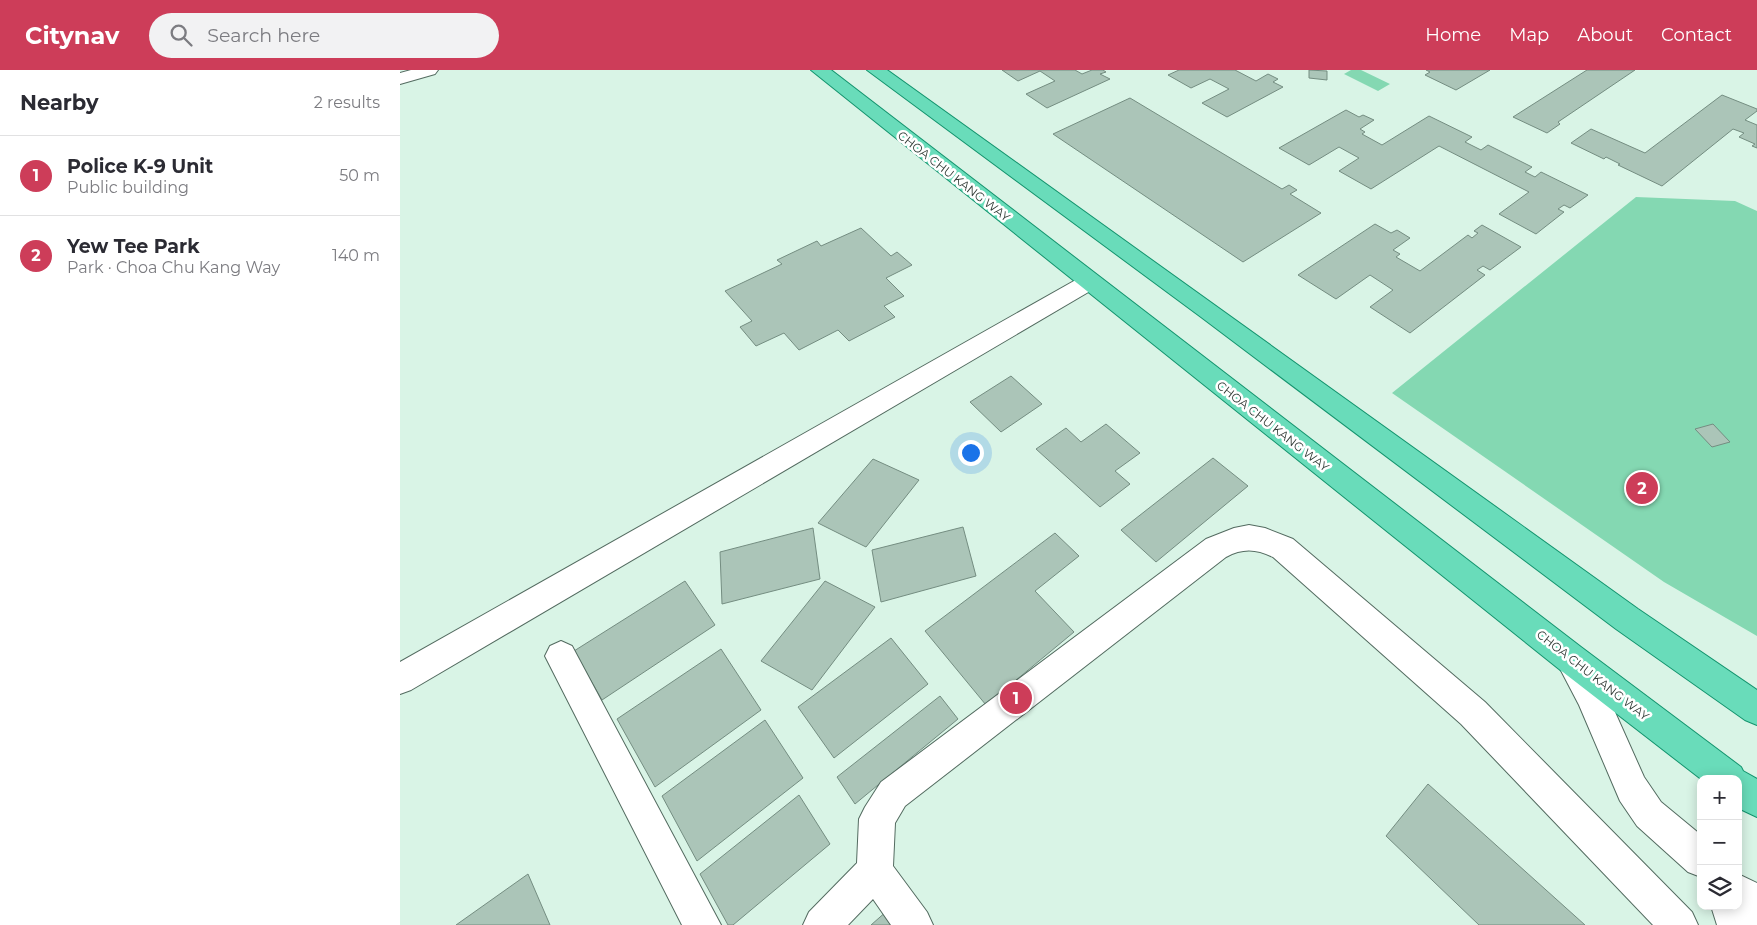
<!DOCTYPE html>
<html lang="en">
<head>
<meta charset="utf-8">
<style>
	body { margin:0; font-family:Montserrat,sans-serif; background:#f2f2f3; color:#2b2b33 }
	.controls { position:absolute; right:15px; bottom:15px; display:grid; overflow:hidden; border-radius:10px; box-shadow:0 2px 12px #0003 }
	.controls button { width:45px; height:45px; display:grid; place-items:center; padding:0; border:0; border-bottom:1px solid #e1e1e2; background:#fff; color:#2b2b33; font:25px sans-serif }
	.you { position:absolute; left:570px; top:382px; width:18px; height:18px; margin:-12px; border:4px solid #fff; border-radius:50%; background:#1a73e8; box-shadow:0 0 0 8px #1a73e833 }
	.badge { display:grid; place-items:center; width:32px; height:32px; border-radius:50%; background:#cd3d59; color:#fff; font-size:16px; font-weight:700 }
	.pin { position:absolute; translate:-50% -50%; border:2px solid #fff; box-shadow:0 1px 5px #0006 }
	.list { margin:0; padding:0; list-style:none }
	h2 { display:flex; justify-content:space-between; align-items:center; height:65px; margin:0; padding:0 20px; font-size:21px }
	h2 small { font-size:16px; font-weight:400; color:#7c7c81 }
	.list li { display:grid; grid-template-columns:32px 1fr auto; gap:15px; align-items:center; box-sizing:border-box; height:80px; padding:0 20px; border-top:1px solid #e1e1e2 }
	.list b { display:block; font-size:19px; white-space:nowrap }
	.list p { margin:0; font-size:16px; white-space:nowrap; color:#7c7c81 }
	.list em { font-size:16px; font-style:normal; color:#7c7c81 }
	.icon { flex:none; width:28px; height:28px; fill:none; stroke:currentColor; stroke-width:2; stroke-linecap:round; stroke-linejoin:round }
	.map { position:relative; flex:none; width:1357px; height:855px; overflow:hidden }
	header { display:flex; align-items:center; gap:30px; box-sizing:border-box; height:70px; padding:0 25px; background:#cd3d59; color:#fff }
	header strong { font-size:24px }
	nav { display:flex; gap:28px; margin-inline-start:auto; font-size:18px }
	.search { width:350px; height:45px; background:#f2f2f3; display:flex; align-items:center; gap:12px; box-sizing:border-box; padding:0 18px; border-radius:28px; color:#7c7c81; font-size:19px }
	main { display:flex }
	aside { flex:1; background:#fff }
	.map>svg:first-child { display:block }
</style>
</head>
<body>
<header>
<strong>Citynav</strong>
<div class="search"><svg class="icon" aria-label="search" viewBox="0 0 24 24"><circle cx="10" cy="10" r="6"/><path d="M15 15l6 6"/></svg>Search here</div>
<nav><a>Home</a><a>Map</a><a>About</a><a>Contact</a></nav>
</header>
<main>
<aside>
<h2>Nearby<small>2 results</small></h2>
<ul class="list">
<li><span class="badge">1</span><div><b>Police K-9 Unit</b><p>Public building</p></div><em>50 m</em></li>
<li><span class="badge">2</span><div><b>Yew Tee Park</b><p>Park · Choa Chu Kang Way</p></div><em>140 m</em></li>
</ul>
</aside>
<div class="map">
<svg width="1357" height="855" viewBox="0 0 1357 855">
	<rect width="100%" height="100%" fill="#d9f4e6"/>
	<path fill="#84d8b2" d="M 951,0 L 961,0 L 990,14 L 978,21 L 944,4 Z
		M 1236,127 L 1335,131 L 1357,141 L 1357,566 L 1264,512 L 992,323 Z"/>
	<path fill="#abc5b8" stroke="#748d81" d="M 602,0 L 675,0 L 682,4 L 692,0 L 703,0 L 706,2 L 700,4 L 710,9 L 647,38 L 626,24 L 655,11 L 640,1 L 618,11 Z
		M 779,0 L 835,0 L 856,11 L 868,4 L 878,9 L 873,12 L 883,17 L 827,47 L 802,33 L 829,19 L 810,9 L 791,18 L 768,5 Z
		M 909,0 L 927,1 L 927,10 L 909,8 Z
		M 1026,0 L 1090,0 L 1056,20 L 1025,5 L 1030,2 Z
		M 1187,0 L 1235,0 L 1158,52 L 1160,54 L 1147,63 L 1113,47 Z
		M 1322,25 L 1357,39 L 1357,41 L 1345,50 L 1357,55 L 1357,78 L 1352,76 L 1355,74 L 1339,67 L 1344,63 L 1333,59 L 1262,116 L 1218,95 L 1220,94 L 1206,87 L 1204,89 L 1171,73 L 1191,59 L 1245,83 Z
		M 730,28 L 882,119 L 889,115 L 897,120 L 890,124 L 921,143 L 843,192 L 653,64 Z
		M 946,40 L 959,47 L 963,45 L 974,50 L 960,59 L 965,62 L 962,64 L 982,75 L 1029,46 L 1072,67 L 1065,72 L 1081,80 L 1088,75 L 1132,97 L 1125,102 L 1135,107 L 1141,102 L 1188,125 L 1170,138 L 1164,135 L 1158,139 L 1164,142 L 1136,164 L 1099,144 L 1129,122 L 1039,76 L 971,119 L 939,101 L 959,88 L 939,77 L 909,95 L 879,78 Z
		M 975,154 L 991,163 L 997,160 L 1010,168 L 993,180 L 1000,184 L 996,187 L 1020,201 L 1068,165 L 1072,168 L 1078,163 L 1074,161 L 1082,155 L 1121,177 L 1090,200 L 1083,196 L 1077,200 L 1085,205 L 1010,263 L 970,237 L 993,220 L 970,205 L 936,229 L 898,205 Z
		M 461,158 L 491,186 L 497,182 L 512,195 L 486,208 L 504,226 L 484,236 L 495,247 L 449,271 L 438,260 L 399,280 L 384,263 L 356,276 L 340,257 L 352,251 L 325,221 L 382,194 L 377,190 L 417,171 L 421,176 Z
		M 611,306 L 642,334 L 601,362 L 570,332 Z
		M 706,354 L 740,383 L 715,401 L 730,414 L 700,437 L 636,379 L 666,358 L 681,372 Z
		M 1313,354 L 1330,372 L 1312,377 L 1295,359 Z
		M 813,388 L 848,416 L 756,492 L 721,460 Z
		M 473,389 L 519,410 L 466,477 L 418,453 Z
		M 563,457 L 576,506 L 481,532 L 472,480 Z
		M 413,458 L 420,509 L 322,534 L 320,482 Z
		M 655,463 L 679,486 L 635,521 L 674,562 L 586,635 L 525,561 Z
		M 285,511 L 315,555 L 202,630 L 174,581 Z
		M 425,511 L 475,537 L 412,620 L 361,591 Z
		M 491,568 L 528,614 L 434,688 L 398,637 Z
		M 321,579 L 361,640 L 255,717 L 217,649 Z
		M 540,626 L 558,649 L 455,734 L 437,707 Z
		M 365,650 L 403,708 L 297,791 L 262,726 Z
		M 1028,714 L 1185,855 L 1079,855 L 986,766 Z
		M 399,725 L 430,774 L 333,855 L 328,855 L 300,804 Z
		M 128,804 L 150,855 L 56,855 Z
		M 488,840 L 498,855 L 471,855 Z"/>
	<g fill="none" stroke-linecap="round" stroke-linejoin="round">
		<defs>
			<path id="minor" d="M 11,0 L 38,0 L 35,4 L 0,14 L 0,3 Z
				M 689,205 L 697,207 L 700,212 L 697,217 L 11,620 L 0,624 L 0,592 L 681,207 Z
				M 849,455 L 865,458 L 893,469 L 1085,632 L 1292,842 L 1298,855 L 1253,855 L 1061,654 L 873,487 C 856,479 843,478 826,487 L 505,736 L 495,753 L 493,796 L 527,842 L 533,855 L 491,855 L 473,829 L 448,855 L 403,855 L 409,842 L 457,793 L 459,749 L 465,737 L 481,712 L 806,469 L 834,458 Z
				M 161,571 L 172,576 L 321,855 L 282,855 L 145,586 L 150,576 Z
				M 1172,576 L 1183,580 L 1202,613 L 1244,707 L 1261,732 L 1301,765 L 1301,807 L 1288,802 L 1237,756 L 1220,731 L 1179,635 L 1156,591 L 1161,580 Z
				M 1338,804 L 1357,813 L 1357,855 L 1317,855 L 1311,836 L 1338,836 Z"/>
			<path id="major" d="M 411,0 L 431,0 L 1181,577 L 1341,697 L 1343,701 L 1357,709 L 1357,747 L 1338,738 L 1338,709 L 1301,709 L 1159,599 Z
				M 467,0 L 487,0 L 1238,539 L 1357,620 L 1357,655 L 1345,650 L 1216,559 L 801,247 Z"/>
		</defs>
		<use href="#minor" stroke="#536b60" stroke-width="2"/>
		<use href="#major" stroke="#14946e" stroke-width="2"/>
		<use href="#minor" fill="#fff" fill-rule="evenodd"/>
		<use href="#major" fill="#69dcba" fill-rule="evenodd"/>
	</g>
	<g text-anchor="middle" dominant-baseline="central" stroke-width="5" stroke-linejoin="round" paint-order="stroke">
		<g font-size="12" fill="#303a35" stroke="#fff">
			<text transform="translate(554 106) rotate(38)">CHOA CHU KANG WAY</text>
			<text transform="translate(873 356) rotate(38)">CHOA CHU KANG WAY</text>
			<text transform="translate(1193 605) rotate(38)">CHOA CHU KANG WAY</text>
		</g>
	</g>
</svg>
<div class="controls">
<button>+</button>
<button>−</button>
<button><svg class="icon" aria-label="layers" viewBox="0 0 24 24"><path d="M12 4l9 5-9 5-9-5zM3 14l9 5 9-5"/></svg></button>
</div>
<div class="you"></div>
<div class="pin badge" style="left:616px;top:628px">1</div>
<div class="pin badge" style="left:1242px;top:418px">2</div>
</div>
</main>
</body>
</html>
